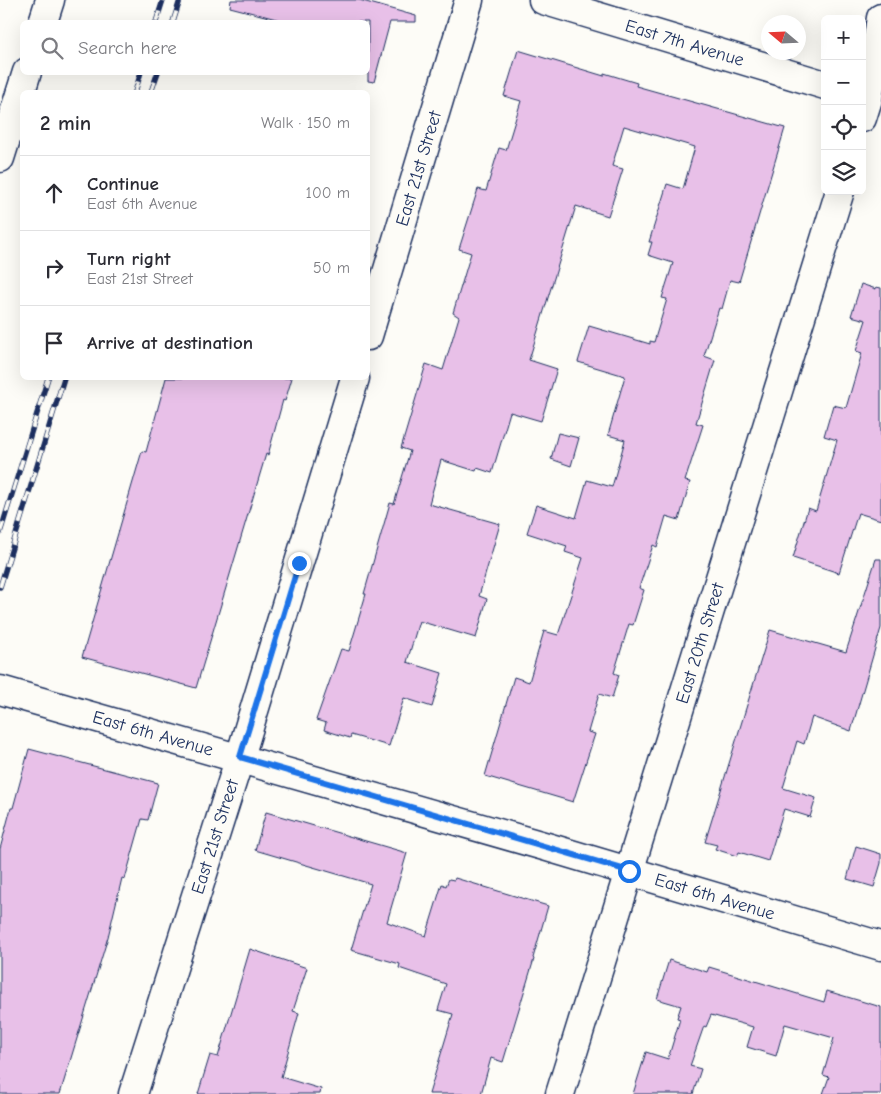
<!DOCTYPE html>
<html lang="en">
<head>
<meta charset="utf-8">
<style>
	body { margin:0; font-family:"Comic Neue",sans-serif; background:#f7f7f7; color:#2b2b33 }
	.controls { position:absolute; right:15px; top:15px; display:grid; overflow:hidden; border-radius:8px; box-shadow:0 5px 20px #0002 }
	.controls button { width:45px; height:45px; display:grid; place-items:center; padding:0; border:0; border-bottom:1px solid #e1e1e2; background:#fff; color:#2b2b33; font:25px sans-serif }
	.compass { position:absolute; left:761px; top:15px; width:45px; height:45px; border-radius:50%; background:#fff; box-shadow:0 5px 20px #0002; rotate:289deg }
	.stop { position:absolute; width:15px; height:15px; margin:-11px; border:4px solid #1a73e8; border-radius:50%; background:#fff }
	.stop.end { background:#1a73e8; border-color:#fff; box-shadow:0 1px 5px #0008 }
	.list { margin:0; padding:0; list-style:none }
	h2 { display:flex; justify-content:space-between; align-items:center; height:65px; margin:0; padding:0 20px; font-size:21px }
	h2 small { font-size:16px; font-weight:400; color:#7c7c81 }
	.list li { display:grid; grid-template-columns:32px 1fr auto; gap:15px; align-items:center; box-sizing:border-box; height:75px; padding:0 20px; border-top:1px solid #e1e1e2 }
	.list b { display:block; font-size:19px; white-space:nowrap }
	.list p { margin:0; font-size:16px; white-space:nowrap; color:#7c7c81 }
	.list em { font-size:16px; font-style:normal; color:#7c7c81 }
	.icon { flex:none; width:28px; height:28px; fill:none; stroke:currentColor; stroke-width:2; stroke-linecap:round; stroke-linejoin:round }
	.map { position:relative; flex:none; width:881px; height:1094px; overflow:hidden }
	.search { position:absolute; background:#fff; box-shadow:0 5px 20px #0002; left:20px; top:20px; width:350px; height:55px; display:flex; align-items:center; gap:12px; box-sizing:border-box; padding:0 18px; border-radius:8px; color:#7c7c81; font-size:19px }
	.panel { position:absolute; background:#fff; box-shadow:0 5px 20px #0002; left:20px; top:90px; width:350px; height:290px; border-radius:8px }
	.map>svg:first-child { display:block }
</style>
</head>
<body>
<div class="map">
<svg width="881" height="1094" viewBox="0 0 881 1094">
	<rect width="100%" height="100%" fill="#fdfcf7"/>
	<filter id="ink" filterUnits="userSpaceOnUse"><feTurbulence type="fractalNoise" baseFrequency=".02" numOctaves="2"/><feDisplacementMap in="SourceGraphic" scale="10" xChannelSelector="R" yChannelSelector="G"/><feConvolveMatrix kernelMatrix="1 2 1 2 8 2 1 2 1" color-interpolation-filters="sRGB"/></filter>
	<g filter="url(#ink)">
		<path fill="#e8c0e8" stroke="#1b2f5e" d="M 231,0 L 359,0 L 416,16 L 416,22 L 390,22 L 374,82 L 368,81 L 368,22 L 288,22 L 230,7 Z
			M 518,50 L 604,76 L 604,73 L 637,83 L 636,86 L 785,128 L 739,282 L 730,280 L 722,309 L 719,308 L 704,356 L 715,360 L 696,423 L 703,425 L 685,481 L 690,482 L 679,520 L 666,516 L 657,547 L 653,545 L 639,588 L 644,590 L 633,625 L 629,624 L 614,673 L 619,675 L 612,698 L 599,694 L 588,732 L 595,734 L 573,802 L 485,776 L 514,677 L 529,682 L 544,631 L 558,635 L 583,558 L 565,552 L 567,546 L 527,533 L 536,505 L 576,518 L 587,480 L 612,487 L 625,440 L 608,435 L 625,376 L 578,362 L 589,326 L 650,344 L 650,341 L 654,342 L 667,299 L 662,298 L 673,263 L 648,255 L 652,242 L 649,242 L 667,184 L 683,189 L 695,147 L 624,126 L 612,166 L 623,169 L 608,216 L 576,206 L 529,360 L 557,369 L 541,421 L 510,412 L 492,473 L 477,468 L 476,471 L 441,460 L 429,504 L 500,524 L 479,596 L 487,599 L 476,638 L 419,621 L 407,662 L 442,673 L 432,707 L 404,698 L 389,746 L 351,735 L 350,738 L 324,730 L 326,723 L 316,720 L 341,649 L 349,651 L 366,594 L 364,594 L 390,503 L 394,504 L 410,451 L 401,448 L 426,364 L 443,370 L 459,317 L 453,313 L 471,253 L 459,249 L 478,189 L 486,191 L 499,148 L 506,150 L 521,101 L 504,96 Z
			M 861,284 L 876,289 L 876,287 L 881,288 L 881,520 L 858,513 L 839,573 L 793,558 L 808,508 L 816,511 L 837,440 L 824,436 L 833,405 L 846,408 L 862,353 L 856,351 L 866,320 L 851,316 Z
			M 166,378 L 292,378 L 285,401 L 283,400 L 268,455 L 266,454 L 196,688 L 82,657 L 142,451 L 146,452 Z
			M 558,433 L 579,438 L 571,466 L 551,459 Z
			M 876,559 L 881,559 L 881,628 L 851,731 L 812,717 L 804,744 L 797,741 L 783,788 L 816,798 L 810,817 L 784,809 L 768,861 L 739,852 L 737,856 L 715,849 L 717,845 L 705,842 L 770,630 L 846,652 Z
			M 29,749 L 158,783 L 148,820 L 142,819 L 125,879 L 122,878 L 108,937 L 60,1094 L 0,1094 L 0,849 L 11,808 L 13,808 Z
			M 266,812 L 407,853 L 387,922 L 426,936 L 442,884 L 446,886 L 449,879 L 454,880 L 455,878 L 548,906 L 533,958 L 534,959 L 503,1062 L 491,1058 L 481,1094 L 429,1094 L 453,1014 L 438,1010 L 446,984 L 399,968 L 400,964 L 351,950 L 371,884 L 255,850 Z
			M 856,846 L 881,854 L 881,863 L 874,887 L 847,879 Z
			M 250,949 L 307,968 L 293,1011 L 299,1013 L 281,1077 L 321,1089 L 320,1094 L 198,1094 L 210,1055 L 218,1057 Z
			M 669,960 L 707,972 L 709,967 L 824,1002 L 827,991 L 881,1007 L 881,1094 L 823,1094 L 829,1077 L 823,1075 L 834,1038 L 785,1024 L 776,1056 L 747,1047 L 753,1027 L 711,1015 L 706,1027 L 704,1026 L 690,1066 L 701,1069 L 693,1094 L 633,1094 L 646,1052 L 668,1059 L 680,1019 L 677,1018 L 681,1006 L 657,999 Z"/>
		<g fill="none" stroke-linecap="round" stroke-linejoin="round">
			<defs>
				<g id="street">
					<path id="s1" d="M 543,0 L 825,85"/>
					<path d="M 43,22 L 50,0"/>
					<path d="M 862,118 L 868,99 L 881,18"/>
					<path d="M 0,158 L 27,72"/>
					<path id="s2" d="M 560,1094 L 840,191"/>
				</g>
				<g id="secondary">
					<path id="s3" d="M 368,336 L 469,0"/>
					<path id="s4" d="M 0,690 C 295,773 588,858 881,946"/>
					<path id="s5" d="M 133,1094 L 240,757 L 355,378"/>
				</g>
			</defs>
			<use href="#street" stroke="#1b2f5e" stroke-width="31"/>
			<use href="#secondary" stroke="#1b2f5e" stroke-width="31"/>
			<use href="#street" stroke="#fdfcf7" stroke-width="28"/>
			<use href="#secondary" stroke="#fdfcf7" stroke-width="28"/>
			<defs>
				<path id="rail" d="M 156,22 L 163,0
					M 173,22 L 180,0
					M 135,92 L 141,72
					M 151,92 L 158,72
					M 0,533 L 48,378
					M 0,587 L 64,378"/>
			</defs>
			<use href="#rail" stroke="#1b2f5e" stroke-width="5.5"/>
			<use href="#rail" stroke="#fdfcf7" stroke-width="4" stroke-dasharray="11" stroke-linecap="butt"/>
		</g>
	</g>
	<g fill="none" stroke-linecap="round" stroke-linejoin="round" filter="url(#ink)">
		<path stroke="#1a73e8" stroke-width="6" d="M 299,563 L 240,757 L 629,871"/>
	</g>
	<g text-anchor="middle" dominant-baseline="central" stroke-width="4" stroke-linejoin="round" paint-order="stroke">
		<g font-size="18" fill="#1b2f5e" stroke="#fdfcf7">
			<text stroke="none"><textPath href="#s1" startOffset="148">East 7th Avenue</textPath></text>
			<text stroke="none"><textPath href="#s3" startOffset="175">East 21st Street</textPath></text>
			<text stroke="none"><textPath href="#s2" startOffset="472">East 20th Street</textPath></text>
			<text stroke="none"><textPath href="#s4" startOffset="159">East 6th Avenue</textPath></text>
			<text stroke="none"><textPath href="#s5" startOffset="270">East 21st Street</textPath></text>
			<text stroke="none"><textPath href="#s4" startOffset="744">East 6th Avenue</textPath></text>
		</g>
	</g>
</svg>
<div class="controls">
<button>+</button>
<button>−</button>
<button><svg class="icon" aria-label="locate" viewBox="0 0 24 24"><circle cx="12" cy="12" r="6"/><path d="M12 2v4M12 18v4M2 12h4M18 12h4"/></svg></button>
<button><svg class="icon" aria-label="layers" viewBox="0 0 24 24"><path d="M12 4l9 5-9 5-9-5zM3 14l9 5 9-5"/></svg></button>
</div>
<svg class="compass" viewBox="-18 -18 36 36"><path d="M0-13l5 13h-10z" fill="#e53935"/><path d="M0 13l5-13h-10z" fill="#7c7c81"/></svg>
<div class="stop" style="left:629px;top:871px"></div>
<div class="stop end" style="left:299px;top:563px"></div>
<div class="search"><svg class="icon" aria-label="search" viewBox="0 0 24 24"><circle cx="10" cy="10" r="6"/><path d="M15 15l6 6"/></svg>Search here</div>
<section class="panel">
<h2>2 min<small>Walk · 150 m</small></h2>
<ul class="list">
<li><svg class="icon" aria-label="ahead" viewBox="0 0 24 24"><path d="M12 20V5M6 11l6-6 6 6"/></svg><div><b>Continue</b><p>East 6th Avenue</p></div><em>100 m</em></li>
<li><svg class="icon" aria-label="right" viewBox="0 0 24 24"><path d="M7 20v-9h11M14 6l5 5-5 5"/></svg><div><b>Turn right</b><p>East 21st Street</p></div><em>50 m</em></li>
<li><svg class="icon" aria-label="arrive" viewBox="0 0 24 24"><path d="M6 21V4h12l-3 4 3 4H6"/></svg><div><b>Arrive at destination</b></div></li>
</ul>
</section>
</div>
</body>
</html>
